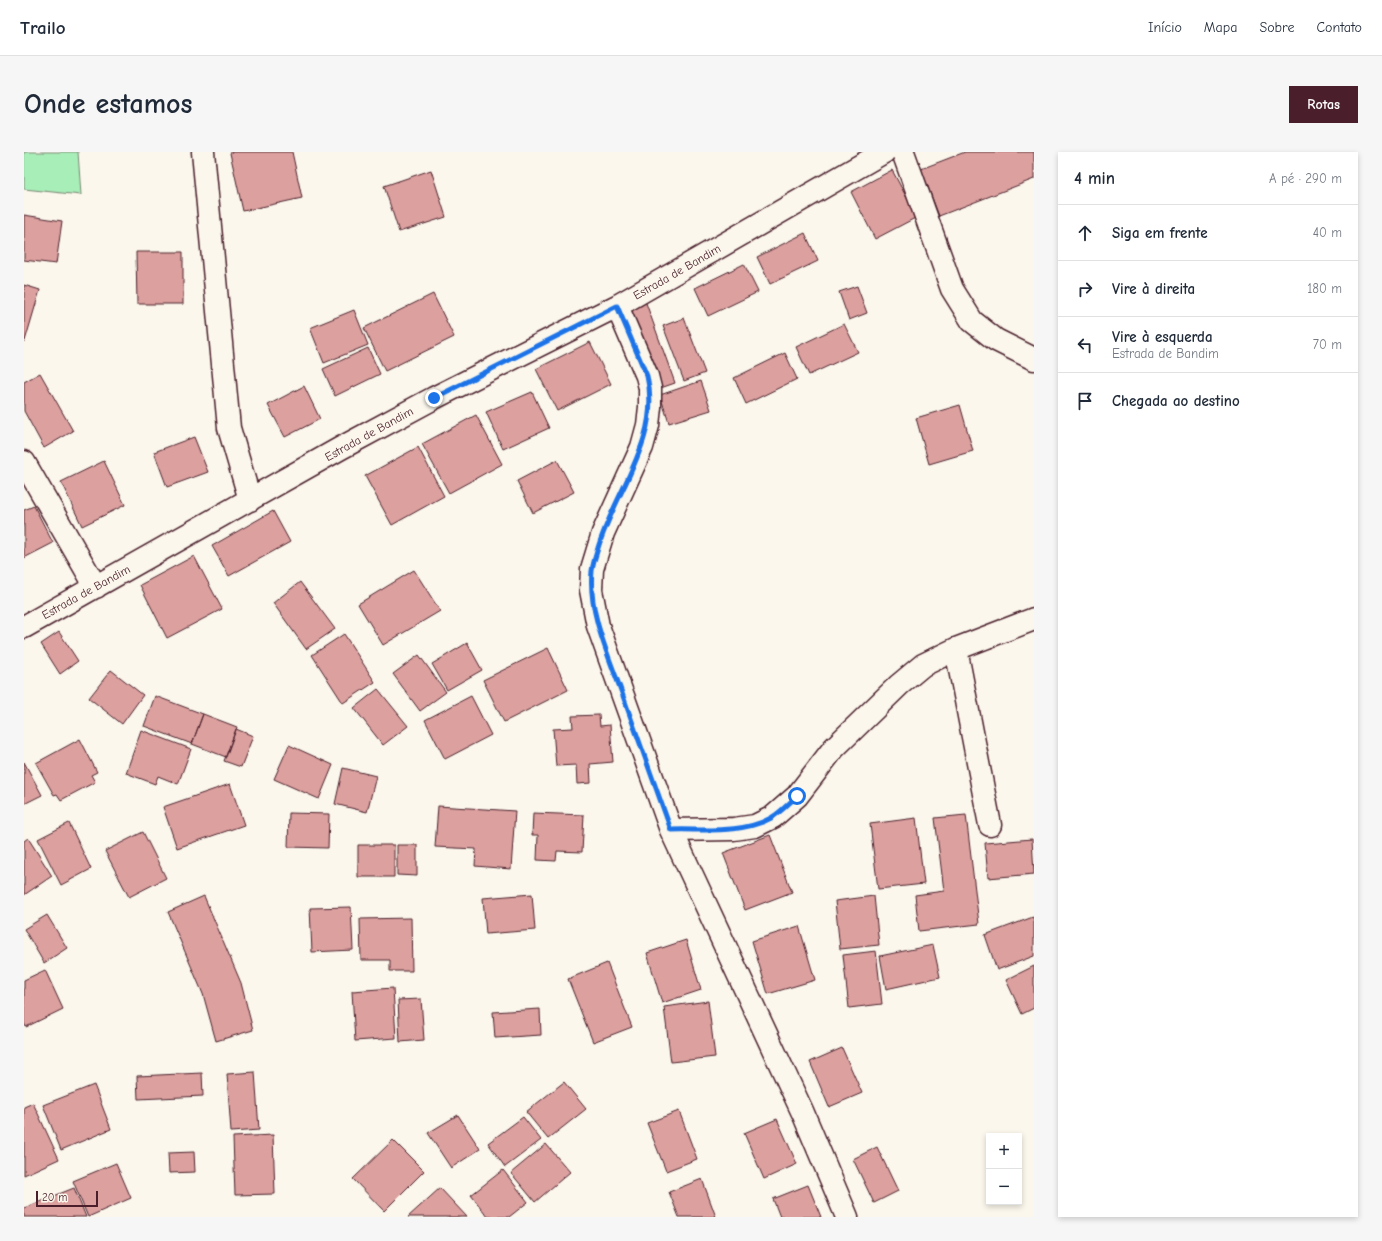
<!DOCTYPE html>
<html lang="pt">
<head>
<meta charset="utf-8">
<style>
	body { margin:0; font-family:"Comic Neue",sans-serif; background:#f6f6f7; color:#1f2937 }
	.controls { position:absolute; right:12px; bottom:12px; display:grid; overflow:hidden; border-radius:0px; box-shadow:0 2px 6px #0003 }
	.controls button { width:36px; height:36px; display:grid; place-items:center; padding:0; border:0; border-bottom:1px solid #e0e1e3; background:#fff; color:#1f2937; font:20px sans-serif }
	.scale { position:absolute; left:12px; bottom:10px; width:62px; box-sizing:border-box; padding-left:4px; border:2px solid #4a1f2b; border-top:0; font-size:11px; line-height:14px; white-space:nowrap; color:#4a1f2b; -webkit-text-stroke:3px #fbf7ec; paint-order:stroke }
	.stop { position:absolute; width:12px; height:12px; margin:-9px; border:3px solid #1a73e8; border-radius:50%; background:#fff }
	.stop.end { background:#1a73e8; border-color:#fff; box-shadow:0 1px 4px #0008 }
	.list { margin:0; padding:0; list-style:none }
	h2 { display:flex; justify-content:space-between; align-items:center; height:52px; margin:0; padding:0 16px; font-size:17px }
	h2 small { font-size:13px; font-weight:400; color:#747a83 }
	.list li { display:grid; grid-template-columns:26px 1fr auto; gap:12px; align-items:center; box-sizing:border-box; height:56px; padding:0 16px; border-top:1px solid #e0e1e3 }
	.list b { display:block; font-size:15px; white-space:nowrap }
	.list p { margin:0; font-size:13px; white-space:nowrap; color:#747a83 }
	.list em { font-size:13px; font-style:normal; color:#747a83 }
	.icon { flex:none; width:22px; height:22px; fill:none; stroke:currentColor; stroke-width:2; stroke-linecap:round; stroke-linejoin:round }
	.map { position:relative; flex:none; width:1010px; height:1065px; overflow:hidden; border-radius:0px }
	header { display:flex; align-items:center; gap:24px; box-sizing:border-box; height:56px; padding:0 20px; background:#fff; border-bottom:1px solid #e0e1e3 }
	header strong { font-size:19px }
	nav { display:flex; gap:22px; margin-inline-start:auto; font-size:14px }
	.intro { display:flex; align-items:center; justify-content:space-between; box-sizing:border-box; height:96px; padding:0 24px }
	h1 { margin:0; font-size:28px }
	.button { padding:10px 18px; border-radius:0px; background:#4a1f2b; color:#fff; font-size:14px; font-weight:700 }
	main { display:flex; gap:24px; padding:0 24px }
	aside { flex:1; background:#fff; border-radius:0px; box-shadow:0 2px 6px #0003 }
	.map>svg:first-child { display:block }
</style>
</head>
<body>
<header>
<strong>Trailo</strong>
<nav><a>Início</a><a>Mapa</a><a>Sobre</a><a>Contato</a></nav>
</header>
<div class="intro"><h1>Onde estamos</h1><a class="button">Rotas</a></div>
<main>
<div class="map">
<svg width="1010" height="1065" viewBox="0 0 1010 1065">
	<rect width="100%" height="100%" fill="#fbf7ec"/>
	<filter id="ink" filterUnits="userSpaceOnUse"><feTurbulence type="fractalNoise" baseFrequency=".025" numOctaves="2"/><feDisplacementMap in="SourceGraphic" scale="8" xChannelSelector="R" yChannelSelector="G"/><feConvolveMatrix kernelMatrix="1 2 1 2 8 2 1 2 1" color-interpolation-filters="sRGB"/></filter>
	<g filter="url(#ink)">
		<path fill="#a8eeb9" stroke="#798672" d="M 0,0 L 54,0 L 57,43 L 0,37 Z"/>
		<path fill="#dca19f" stroke="#4a1f2b" d="M 209,0 L 268,0 L 278,46 L 219,59 L 206,1 Z
			M 941,0 L 1010,0 L 1010,27 L 915,64 L 897,17 Z
			M 407,18 L 422,65 L 375,80 L 360,34 Z
			M 868,18 L 893,65 L 851,87 L 827,40 Z
			M 0,63 L 38,69 L 32,112 L 0,108 Z
			M 781,81 L 794,109 L 746,132 L 733,105 Z
			M 112,100 L 159,100 L 159,152 L 113,152 Z
			M 720,112 L 734,140 L 684,164 L 671,136 Z
			M 0,133 L 16,138 L 1,189 L 0,189 Z
			M 833,134 L 843,161 L 825,168 L 815,140 Z
			M 409,142 L 430,185 L 361,219 L 340,176 Z
			M 622,151 L 651,231 L 631,238 L 602,158 Z
			M 330,158 L 344,193 L 300,211 L 286,176 Z
			M 660,166 L 681,221 L 660,229 L 639,174 Z
			M 820,172 L 834,200 L 785,223 L 772,195 Z
			M 566,190 L 587,232 L 533,259 L 512,217 Z
			M 344,196 L 356,222 L 311,244 L 299,217 Z
			M 761,201 L 773,227 L 722,252 L 710,226 Z
			M 16,221 L 49,279 L 20,296 L 0,259 L 0,230 Z
			M 677,229 L 687,258 L 645,271 L 636,243 Z
			M 280,234 L 296,267 L 261,285 L 244,253 Z
			M 508,240 L 525,276 L 479,297 L 462,260 Z
			M 936,253 L 949,299 L 905,312 L 892,266 Z
			M 452,263 L 478,312 L 425,341 L 398,292 Z
			M 170,285 L 184,320 L 143,335 L 130,300 Z
			M 394,295 L 420,344 L 368,373 L 341,324 Z
			M 533,308 L 550,340 L 509,361 L 493,329 Z
			M 80,309 L 101,353 L 58,374 L 37,330 Z
			M 10,354 L 29,391 L 0,406 L 0,358 Z
			M 249,359 L 266,390 L 205,424 L 188,394 Z
			M 170,404 L 198,457 L 143,486 L 116,433 Z
			M 390,418 L 416,459 L 359,493 L 334,452 Z
			M 276,430 L 311,477 L 282,497 L 249,451 Z
			M 35,480 L 54,509 L 36,522 L 17,492 Z
			M 320,482 L 351,530 L 319,551 L 288,503 Z
			M 443,491 L 458,518 L 423,538 L 408,512 Z
			M 524,496 L 544,538 L 480,570 L 459,528 Z
			M 395,503 L 422,540 L 396,559 L 369,522 Z
			M 87,518 L 119,543 L 98,572 L 65,546 Z
			M 354,537 L 384,574 L 359,593 L 330,556 Z
			M 131,544 L 179,562 L 168,592 L 120,574 Z
			M 447,544 L 467,583 L 421,607 L 401,568 Z
			M 179,562 L 213,575 L 202,605 L 168,592 Z
			M 575,563 L 576,574 L 586,573 L 589,610 L 566,612 L 567,631 L 553,632 L 552,613 L 532,614 L 529,577 L 549,576 L 548,564 Z
			M 212,577 L 229,584 L 217,615 L 200,609 Z
			M 117,578 L 167,597 L 154,632 L 134,624 L 131,632 L 102,621 Z
			M 56,587 L 73,620 L 67,623 L 71,630 L 37,648 L 33,642 L 30,643 L 12,611 Z
			M 265,593 L 309,613 L 295,647 L 250,627 Z
			M 0,610 L 18,643 L 0,652 Z
			M 319,616 L 352,624 L 343,660 L 311,652 Z
			M 206,632 L 220,673 L 153,696 L 139,655 Z
			M 414,654 L 491,659 L 487,717 L 451,714 L 452,697 L 411,695 Z
			M 265,661 L 305,662 L 304,696 L 264,695 Z
			M 509,661 L 560,663 L 558,700 L 533,699 L 532,709 L 513,708 L 514,683 L 508,683 Z
			M 942,663 L 955,772 L 895,779 L 891,743 L 920,739 L 911,666 Z
			M 892,666 L 900,732 L 854,737 L 846,672 Z
			M 45,671 L 67,717 L 37,733 L 14,687 Z
			M 119,680 L 142,726 L 105,745 L 81,699 Z
			M 746,683 L 768,740 L 721,758 L 699,701 Z
			M 4,686 L 28,724 L 0,743 L 0,689 Z
			M 1008,687 L 1010,722 L 964,726 L 961,691 Z
			M 334,693 L 370,693 L 370,725 L 334,725 Z
			M 373,693 L 393,693 L 393,724 L 373,723 Z
			M 508,742 L 511,778 L 462,782 L 459,746 Z
			M 180,744 L 217,831 L 229,878 L 192,889 L 179,842 L 144,760 Z
			M 850,744 L 855,793 L 816,797 L 811,749 Z
			M 327,755 L 329,798 L 288,800 L 286,756 Z
			M 23,763 L 43,796 L 20,811 L 0,777 Z
			M 1009,765 L 1010,769 L 1010,804 L 973,818 L 961,783 Z
			M 387,766 L 388,819 L 366,819 L 366,808 L 337,808 L 336,767 Z
			M 775,774 L 791,828 L 744,842 L 728,789 Z
			M 662,788 L 677,838 L 638,851 L 623,801 Z
			M 909,793 L 916,825 L 862,837 L 856,804 Z
			M 852,799 L 858,852 L 825,856 L 819,803 Z
			M 583,811 L 608,875 L 569,890 L 544,827 Z
			M 1010,814 L 1010,856 L 998,862 L 982,828 Z
			M 21,818 L 39,857 L 2,875 L 0,871 L 0,828 Z
			M 369,836 L 372,886 L 331,889 L 328,839 Z
			M 397,847 L 400,888 L 376,890 L 374,848 Z
			M 684,849 L 691,905 L 647,910 L 640,855 Z
			M 516,857 L 517,883 L 471,886 L 469,860 Z
			M 818,896 L 838,941 L 805,955 L 786,910 Z
			M 231,920 L 235,978 L 207,980 L 203,922 Z
			M 178,921 L 179,944 L 114,947 L 113,924 Z
			M 540,930 L 562,957 L 524,987 L 502,960 Z
			M 70,933 L 87,977 L 37,998 L 19,953 Z
			M 9,951 L 35,1007 L 0,1023 L 0,955 Z
			M 655,959 L 673,1007 L 642,1019 L 623,971 Z
			M 434,963 L 456,997 L 427,1016 L 404,981 Z
			M 499,965 L 517,988 L 481,1015 L 464,991 Z
			M 753,967 L 773,1012 L 740,1027 L 720,981 Z
			M 249,983 L 251,1042 L 211,1043 L 209,985 Z
			M 369,988 L 400,1019 L 360,1059 L 329,1027 Z
			M 522,992 L 546,1020 L 511,1050 L 487,1021 Z
			M 853,995 L 874,1039 L 850,1051 L 829,1007 Z
			M 170,1000 L 171,1020 L 145,1021 L 144,1001 Z
			M 92,1011 L 107,1046 L 64,1065 L 49,1029 Z
			M 479,1018 L 504,1050 L 485,1065 L 464,1065 L 447,1043 Z
			M 678,1027 L 692,1065 L 655,1065 L 645,1040 Z
			M 784,1033 L 797,1065 L 756,1065 L 749,1047 Z
			M 50,1036 L 62,1065 L 0,1065 L 0,1056 Z
			M 416,1036 L 443,1065 L 384,1065 Z"/>
		<g fill="none" stroke-linecap="round" stroke-linejoin="round">
			<defs>
				<path id="minor" d="M 179,0 L 205,276 L 226,348
					M 879,0 L 928,137 L 948,169 L 972,188 L 1010,207
					M 593,154 L 623,224 L 626,236 L 626,255 L 624,273 L 618,295 L 579,381 L 568,417 L 567,438 L 574,474 L 647,678 L 779,961 L 823,1065
					M 0,310 L 72,435
					M 0,475 L 317,296 L 410,246 L 593,154 L 860,0
					M 932,497 L 966,673
					M 647,678 L 710,677 L 731,674 L 749,665 L 773,644 L 810,596 L 875,533 L 899,513 L 932,497 L 1010,467"/>
			</defs>
			<use href="#minor" stroke="#4a1f2b" stroke-width="25"/>
			<use href="#minor" stroke="#fbf7ec" stroke-width="22"/>
		</g>
	</g>
	<g fill="none" stroke-linecap="round" stroke-linejoin="round" filter="url(#ink)">
		<path stroke="#1a73e8" stroke-width="5" d="M 410,246 L 593,154 L 623,224 C 638,286 591,339 574,396 C 572,403 569,411 568,419 C 564,462 585,504 599,544 C 615,589 631,633 647,678 C 680,677 718,682 747,666 C 757,660 765,651 773,644"/>
	</g>
	<g text-anchor="middle" dominant-baseline="central" stroke-width="4" stroke-linejoin="round" paint-order="stroke">
		<g font-size="12" fill="#4a1f2b" stroke="#fbf7ec">
			<text transform="translate(653 120) rotate(-30)">Estrada de Bandim</text>
			<text transform="translate(345 282) rotate(-29)">Estrada de Bandim</text>
			<text transform="translate(62 440) rotate(-29)">Estrada de Bandim</text>
		</g>
	</g>
</svg>
<div class="controls">
<button>+</button>
<button>−</button>
</div>
<div class="scale">20 m</div>
<div class="stop" style="left:773px;top:644px"></div>
<div class="stop end" style="left:410px;top:246px"></div>
</div>
<aside>
<h2>4 min<small>A pé · 290 m</small></h2>
<ul class="list">
<li><svg class="icon" aria-label="ahead" viewBox="0 0 24 24"><path d="M12 20V5M6 11l6-6 6 6"/></svg><div><b>Siga em frente</b></div><em>40 m</em></li>
<li><svg class="icon" aria-label="right" viewBox="0 0 24 24"><path d="M7 20v-9h11M14 6l5 5-5 5"/></svg><div><b>Vire à direita</b></div><em>180 m</em></li>
<li><svg class="icon" aria-label="left" viewBox="0 0 24 24"><path d="M17 20v-9H6M10 6l-5 5 5 5"/></svg><div><b>Vire à esquerda</b><p>Estrada de Bandim</p></div><em>70 m</em></li>
<li><svg class="icon" aria-label="arrive" viewBox="0 0 24 24"><path d="M6 21V4h12l-3 4 3 4H6"/></svg><div><b>Chegada ao destino</b></div></li>
</ul>
</aside>
</main>
</body>
</html>
